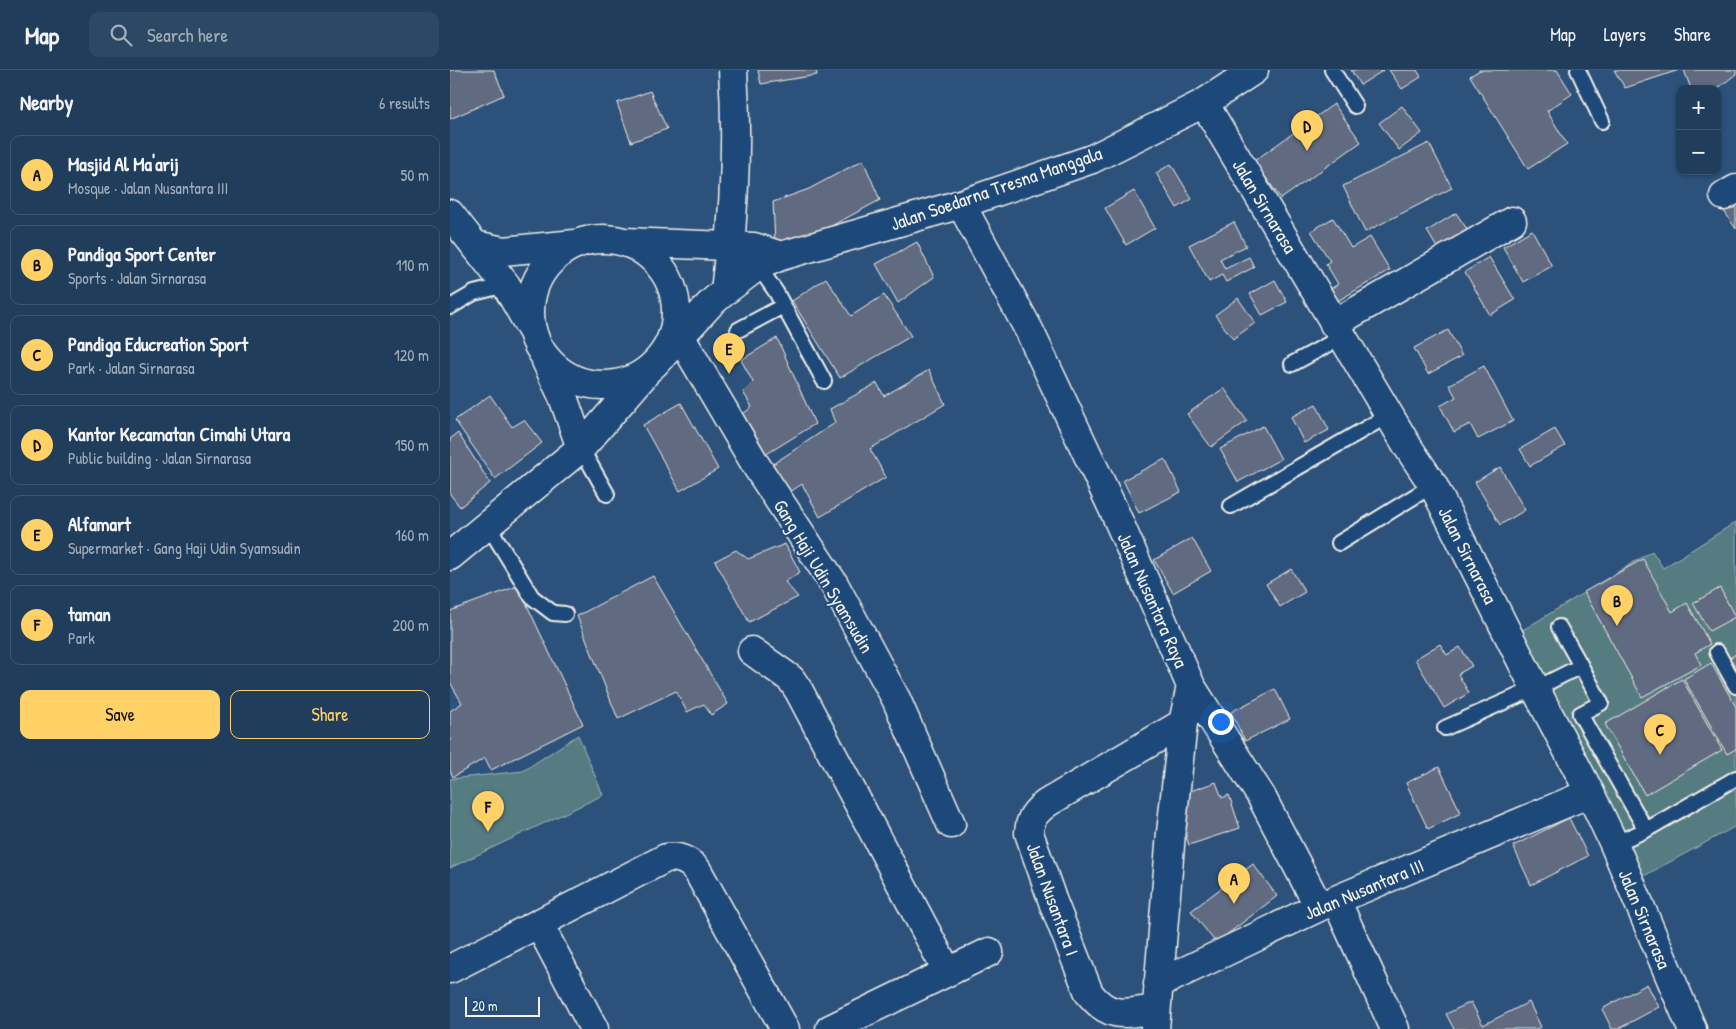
<!DOCTYPE html>
<html lang="en">
<head>
<meta charset="utf-8">
<style>
	body { margin:0; font-family:"Patrick Hand",sans-serif; background:#2d4865; color:#f1f3f6 }
	.controls { position:absolute; right:15px; top:15px; display:grid; overflow:hidden; border-radius:10px; box-shadow:0 1px 4px #0004 }
	.controls button { width:45px; height:45px; display:grid; place-items:center; padding:0; border:0; border-bottom:1px solid #3e5672; background:#213d5c; color:#f1f3f6; font:25px sans-serif }
	.scale { position:absolute; left:15px; bottom:12px; width:75px; box-sizing:border-box; padding-left:5px; border:2px solid #f4f1e8; border-top:0; font-size:14px; line-height:18px; white-space:nowrap; color:#f4f1e8; -webkit-text-stroke:4px #1f4a7a; paint-order:stroke }
	.you { position:absolute; left:770px; top:651px; width:18px; height:18px; margin:-12px; border:4px solid #fff; border-radius:50%; background:#1a73e8; box-shadow:0 0 0 8px #1a73e833 }
	.badge { display:grid; place-items:center; width:32px; height:32px; border-radius:50%; background:#ffd166; color:#111; font-size:16px; font-weight:700 }
	.pin { position:absolute; translate:-50% -41px; filter:drop-shadow(0 1px 2px #0008) }
	.pin::after { content:''; position:absolute; top:26px; width:18px; height:15px; background:inherit; clip-path:polygon(0 0,100% 0,50% 100%) }
	.list { margin:0; padding:0; list-style:none }
	h2 { display:flex; justify-content:space-between; align-items:center; height:65px; margin:0; padding:0 20px; font-size:21px }
	h2 small { font-size:16px; font-weight:400; color:#a2aebb }
	.list li { display:grid; grid-template-columns:32px 1fr auto; gap:15px; align-items:center; box-sizing:border-box; height:80px; margin:0 10px 10px; padding:0 10px; border:1px solid #3e5672; border-radius:10px }
	.list b { display:block; font-size:19px; white-space:nowrap }
	.list p { margin:0; font-size:16px; white-space:nowrap; color:#a2aebb }
	.list em { font-size:16px; font-style:normal; color:#a2aebb }
	.actions { display:flex; gap:10px; padding:15px 20px }
	.actions a { flex:1; padding:11px 0; border:1px solid #ffd166; border-radius:10px; text-align:center; font-size:18px; color:#ffd166 }
	.actions .main { background:#ffd166; color:#111 }
	.icon { flex:none; width:28px; height:28px; fill:none; stroke:currentColor; stroke-width:2; stroke-linecap:round; stroke-linejoin:round }
	.map { position:relative; flex:none; width:1286px; height:959px; overflow:hidden }
	header { display:flex; align-items:center; gap:30px; box-sizing:border-box; height:70px; padding:0 25px; background:#213d5c; border-bottom:1px solid #3e5672 }
	header strong { font-size:24px }
	nav { display:flex; gap:28px; margin-inline-start:auto; font-size:18px }
	.search { width:350px; height:45px; background:#2d4865; display:flex; align-items:center; gap:12px; box-sizing:border-box; padding:0 18px; border-radius:10px; color:#a2aebb; font-size:19px }
	main { display:flex }
	aside { flex:1; background:#213d5c }
	.map>svg:first-child { display:block }
</style>
</head>
<body>
<header>
<strong>Map</strong>
<div class="search"><svg class="icon" aria-label="search" viewBox="0 0 24 24"><circle cx="10" cy="10" r="6"/><path d="M15 15l6 6"/></svg>Search here</div>
<nav><a>Map</a><a>Layers</a><a>Share</a></nav>
</header>
<main>
<aside>
<h2>Nearby<small>6 results</small></h2>
<ul class="list">
<li><span class="badge">A</span><div><b>Masjid Al Ma'arij</b><p>Mosque · Jalan Nusantara III</p></div><em>50 m</em></li>
<li><span class="badge">B</span><div><b>Pandiga Sport Center</b><p>Sports · Jalan Sirnarasa</p></div><em>110 m</em></li>
<li><span class="badge">C</span><div><b>Pandiga Educreation Sport</b><p>Park · Jalan Sirnarasa</p></div><em>120 m</em></li>
<li><span class="badge">D</span><div><b>Kantor Kecamatan Cimahi Utara</b><p>Public building · Jalan Sirnarasa</p></div><em>150 m</em></li>
<li><span class="badge">E</span><div><b>Alfamart</b><p>Supermarket · Gang Haji Udin Syamsudin</p></div><em>160 m</em></li>
<li><span class="badge">F</span><div><b>taman</b><p>Park</p></div><em>200 m</em></li>
</ul>
<div class="actions"><a class="main">Save</a><a>Share</a></div>
</aside>
<div class="map">
<svg width="1286" height="959" viewBox="0 0 1286 959">
	<rect width="100%" height="100%" fill="#2c517b"/>
	<filter id="ink" filterUnits="userSpaceOnUse"><feTurbulence type="fractalNoise" baseFrequency=".02" numOctaves="2"/><feDisplacementMap in="SourceGraphic" scale="10" xChannelSelector="R" yChannelSelector="G"/><feConvolveMatrix kernelMatrix="1 2 1 2 8 2 1 2 1" color-interpolation-filters="sRGB"/></filter>
	<g filter="url(#ink)">
		<path fill="#557b81" stroke="#a4b6b4" d="M 1286,452 L 1286,756 L 1192,807 L 1179,768 L 1095,614 L 1068,563 L 1202,481 L 1213,498 Z
			M 128,665 L 153,725 L 0,798 L 0,709 L 73,701 Z"/>
		<path fill="#606b80" stroke="#f4f1e8" d="M 0,0 L 44,0 L 54,25 L 0,49 Z
			M 308,0 L 366,0 L 367,5 L 311,14 Z
			M 901,0 L 934,0 L 910,15 Z
			M 939,0 L 967,0 L 971,7 L 952,19 Z
			M 1030,0 L 1107,0 L 1122,24 L 1097,41 L 1117,74 L 1078,99 L 1020,6 Z
			M 1164,0 L 1229,0 L 1175,18 Z
			M 1234,0 L 1286,0 L 1286,4 L 1267,19 L 1241,19 Z
			M 200,21 L 217,59 L 181,72 L 167,33 Z
			M 884,34 L 911,72 L 831,129 L 804,91 Z
			M 952,36 L 972,63 L 949,80 L 929,53 Z
			M 979,73 L 1002,118 L 915,162 L 893,116 Z
			M 413,90 L 430,130 L 372,161 L 325,173 L 323,132 L 359,119 Z
			M 721,94 L 742,129 L 727,138 L 706,103 Z
			M 684,121 L 705,158 L 676,175 L 655,138 Z
			M 1286,134 L 1286,159 L 1274,141 Z
			M 1006,143 L 1019,162 L 989,181 L 977,161 Z
			M 883,148 L 901,178 L 920,167 L 940,200 L 886,232 L 879,220 L 888,214 L 876,194 L 880,191 L 861,161 Z
			M 784,152 L 796,176 L 770,189 L 775,199 L 799,187 L 804,197 L 776,212 L 772,205 L 759,212 L 739,175 Z
			M 1082,160 L 1102,196 L 1073,212 L 1053,177 Z
			M 467,172 L 484,207 L 448,233 L 426,194 Z
			M 1039,187 L 1065,230 L 1040,245 L 1015,202 Z
			M 376,208 L 401,246 L 434,225 L 461,266 L 390,308 L 342,231 Z
			M 825,210 L 837,232 L 812,245 L 800,224 Z
			M 788,228 L 805,253 L 783,269 L 765,245 Z
			M 998,260 L 1012,286 L 978,304 L 964,278 Z
			M 327,268 L 365,354 L 315,385 L 293,344 L 302,337 L 293,322 L 303,312 L 291,290 Z
			M 1034,296 L 1063,351 L 1028,369 L 1020,354 L 1004,362 L 990,336 L 1006,327 L 999,315 Z
			M 479,300 L 495,334 L 420,379 L 436,407 L 370,447 L 352,414 L 337,424 L 323,394 L 385,353 L 380,339 L 427,313 L 434,326 Z
			M 774,318 L 797,351 L 761,377 L 737,344 Z
			M 40,325 L 62,357 L 74,350 L 92,373 L 45,409 L 5,350 Z
			M 231,333 L 268,399 L 230,421 L 193,355 Z
			M 866,334 L 879,360 L 854,373 L 841,347 Z
			M 813,356 L 831,389 L 788,412 L 770,379 Z
			M 1105,359 L 1115,376 L 1080,396 L 1070,379 Z
			M 8,363 L 40,413 L 10,437 L 0,424 L 0,369 Z
			M 715,389 L 731,422 L 689,443 L 673,410 Z
			M 1050,397 L 1075,440 L 1050,455 L 1025,412 Z
			M 742,468 L 761,501 L 723,523 L 704,490 Z
			M 335,474 L 350,502 L 335,512 L 348,527 L 299,552 L 265,491 L 286,480 L 298,489 Z
			M 1193,489 L 1222,542 L 1237,533 L 1260,574 L 1245,583 L 1251,595 L 1192,627 L 1134,522 Z
			M 841,499 L 855,522 L 830,537 L 816,514 Z
			M 203,506 L 278,634 L 261,645 L 254,634 L 237,642 L 226,621 L 168,649 L 127,546 Z
			M 68,516 L 133,654 L 41,700 L 35,688 L 3,707 L 0,700 L 0,641 L 12,633 L 0,612 L 0,541 Z
			M 1270,518 L 1285,547 L 1259,561 L 1243,533 Z
			M 990,574 L 997,585 L 1010,577 L 1022,596 L 1008,604 L 1019,623 L 994,638 L 965,589 Z
			M 1286,584 L 1286,603 L 1278,589 Z
			M 1261,593 L 1286,637 L 1286,679 L 1277,684 L 1234,609 Z
			M 1232,609 L 1272,680 L 1195,725 L 1155,654 Z
			M 825,619 L 840,649 L 795,671 L 781,642 Z
			M 989,697 L 1011,743 L 978,759 L 956,713 Z
			M 766,712 L 772,728 L 779,725 L 790,758 L 739,775 L 728,743 L 732,724 Z
			M 1119,748 L 1138,786 L 1081,815 L 1063,776 Z
			M 803,794 L 827,826 L 766,873 L 741,841 Z
			M 1197,914 L 1209,937 L 1168,959 L 1162,959 L 1152,939 Z
			M 1021,932 L 1033,955 L 1079,932 L 1091,957 L 1086,959 L 1004,959 L 996,944 Z"/>
		<g fill="none" stroke-linecap="round" stroke-linejoin="round">
			<defs>
				<path id="lane" d="M 882,0 L 905,36
					M 1128,0 L 1152,51
					M 308,196 L 326,222 L 374,311
					M 0,237 L 24,223 L 56,215
					M 288,260 L 333,236
					M 842,294 L 892,267
					M 131,378 L 157,424
					M 781,436 L 939,345
					M 38,455 L 82,527 L 103,543 L 115,544
					M 889,473 L 983,415
					M 1267,582 L 1286,616
					M 1131,596 L 1151,633 L 1130,644 L 1196,760
					M 995,658 L 1095,614 L 1131,596 L 1109,557
					M 1164,774 L 1196,760 L 1286,708"/>
				<path id="street" d="M 1274,126 L 1286,119
					M 511,134 L 580,262 L 665,443 L 741,616 L 733,653 L 721,763 L 705,959
					M 884,254 L 1062,151
					M 230,266 L 307,397 L 384,514 L 446,629 L 501,754
					M 302,581 L 341,609 L 349,621 L 497,901
					M 741,616 L 811,726 L 869,837
					M 886,830 L 945,959
					M 89,854 L 144,959
					M 0,899 L 216,788 C 229,786 238,790 247,800 L 335,959
					M 708,914 L 869,837 L 1140,723
					M 706,939 C 676,943 660,950 639,923 L 603,832 L 579,763 C 580,748 585,742 597,733 L 733,653
					M 380,959 L 539,882"/>
				<path id="secondary" d="M 754,33 L 958,377 L 983,415 L 1085,618 L 1140,723 L 1164,774 L 1242,959
					M 0,144 L 56,215 L 81,259
					M80 242a73 73 0 1 1 146 0a73 73 0 1 1-146 0Z
					M 174,172 L 304,177 L 331,186
					M 25,175 L 53,181 L 125,174
					M 275,221 C 284,148 288,74 283,0
					M 212,286 L 261,233 L 275,221 L 308,196 L 331,186 L 511,134 L 642,89 L 754,33 L 804,0
					M 96,291 L 113,327 L 131,378
					M 0,486 L 131,378 L 194,305"/>
			</defs>
			<use href="#lane" stroke="#f4f1e8" stroke-width="18"/>
			<use href="#street" stroke="#f4f1e8" stroke-width="31"/>
			<use href="#secondary" stroke="#f4f1e8" stroke-width="31"/>
			<use href="#lane" stroke="#1f4a7a" stroke-width="14"/>
			<use href="#street" stroke="#1f4a7a" stroke-width="28"/>
			<use href="#secondary" stroke="#1f4a7a" stroke-width="28"/>
		</g>
	</g>
	<g text-anchor="middle" dominant-baseline="central" stroke-width="4" stroke-linejoin="round" paint-order="stroke">
		<g font-size="19" fill="#f4f1e8" stroke="#1f4a7a">
			<text transform="translate(546 118) rotate(-19)">Jalan Soedarna Tresna Manggala</text>
			<text transform="translate(815 136) rotate(59)">Jalan Sirnarasa</text>
			<text transform="translate(1018 485) rotate(63)">Jalan Sirnarasa</text>
			<text transform="translate(374 506) rotate(59)">Gang Haji Udin Syamsudin</text>
			<text transform="translate(703 530) rotate(66)">Jalan Nusantara Raya</text>
			<text transform="translate(914 819) rotate(-23)">Jalan Nusantara III</text>
			<text transform="translate(603 829) rotate(70)">Jalan Nusantara I</text>
			<text transform="translate(1195 849) rotate(67)">Jalan Sirnarasa</text>
		</g>
	</g>
</svg>
<div class="controls">
<button>+</button>
<button>−</button>
</div>
<div class="scale">20 m</div>
<div class="you"></div>
<div class="pin badge" style="left:784px;top:834px">A</div>
<div class="pin badge" style="left:1167px;top:556px">B</div>
<div class="pin badge" style="left:1210px;top:685px">C</div>
<div class="pin badge" style="left:857px;top:81px">D</div>
<div class="pin badge" style="left:279px;top:304px">E</div>
<div class="pin badge" style="left:38px;top:762px">F</div>
</div>
</main>
</body>
</html>
